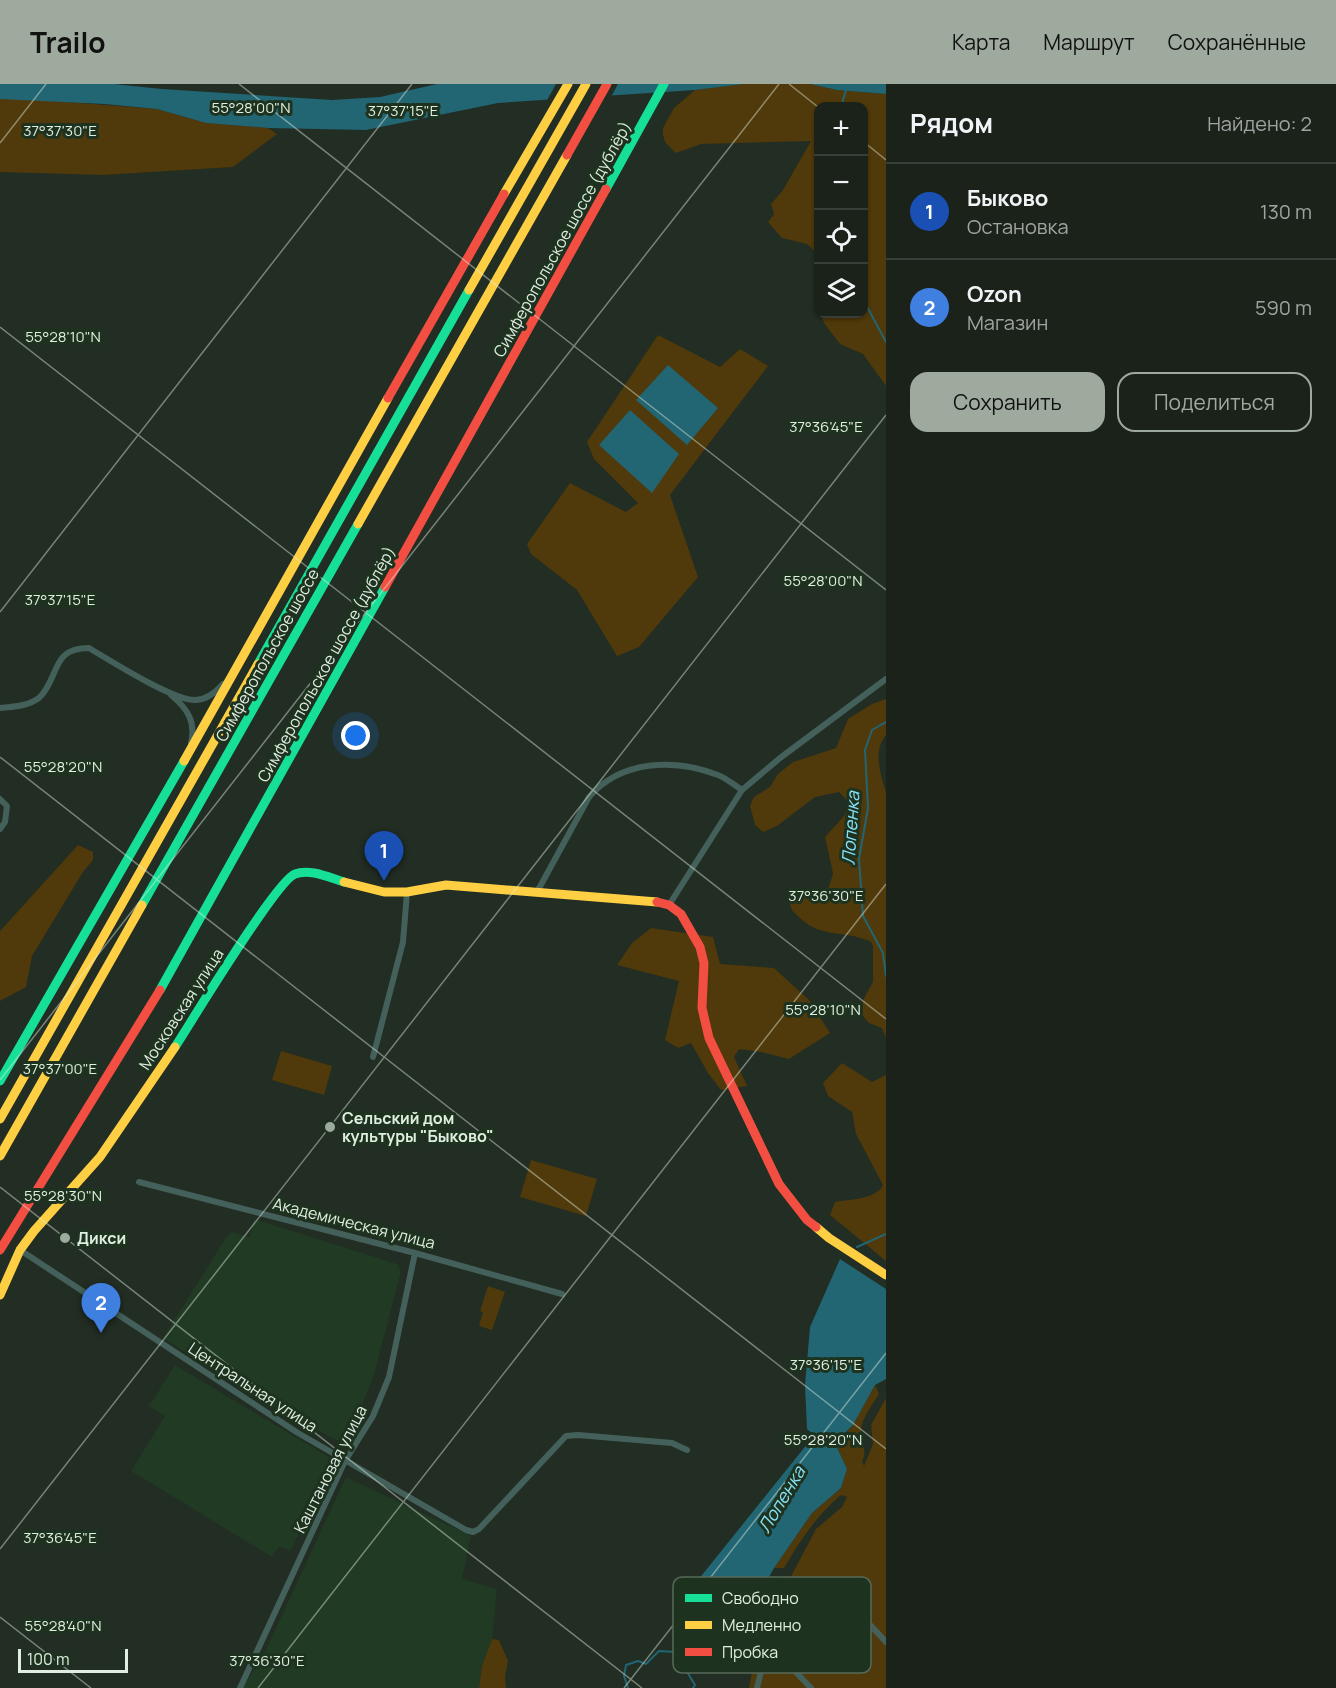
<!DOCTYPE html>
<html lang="ru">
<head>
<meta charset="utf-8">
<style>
	body { margin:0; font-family:Manrope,sans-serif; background:#272f27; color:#f1f3f6 }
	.controls { position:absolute; right:18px; top:18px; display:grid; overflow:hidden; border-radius:12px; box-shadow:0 2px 4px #0004 }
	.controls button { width:54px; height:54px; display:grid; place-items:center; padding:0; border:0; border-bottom:2px solid #383f39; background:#1a221a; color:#f1f3f6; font:30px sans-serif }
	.scale { position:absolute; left:18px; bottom:15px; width:110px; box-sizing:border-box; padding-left:6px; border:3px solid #e0ede1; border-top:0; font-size:16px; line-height:21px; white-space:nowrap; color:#e0ede1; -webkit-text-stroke:4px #1d321f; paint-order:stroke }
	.you { position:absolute; left:356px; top:652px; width:21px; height:21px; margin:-15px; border:4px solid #fff; border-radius:50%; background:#1a73e8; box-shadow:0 0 0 9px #1a73e833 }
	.badge { display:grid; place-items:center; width:39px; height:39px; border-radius:50%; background:#9eaa9e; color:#fff; font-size:20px; font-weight:700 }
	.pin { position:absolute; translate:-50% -50px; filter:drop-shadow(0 2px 3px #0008) }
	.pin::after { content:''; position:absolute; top:32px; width:21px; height:18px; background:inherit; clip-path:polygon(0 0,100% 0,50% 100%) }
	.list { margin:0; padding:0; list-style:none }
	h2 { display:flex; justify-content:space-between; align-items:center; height:78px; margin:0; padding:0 24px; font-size:26px }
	h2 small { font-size:20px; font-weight:400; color:#9fa4a2 }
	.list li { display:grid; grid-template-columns:39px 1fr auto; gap:18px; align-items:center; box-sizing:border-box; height:96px; padding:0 24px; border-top:2px solid #383f39 }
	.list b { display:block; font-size:22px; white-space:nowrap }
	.list p { margin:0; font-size:20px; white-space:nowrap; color:#9fa4a2 }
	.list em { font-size:20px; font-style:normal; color:#9fa4a2 }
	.actions { display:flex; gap:12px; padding:18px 24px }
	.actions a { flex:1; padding:14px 0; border:2px solid #9eaa9e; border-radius:18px; text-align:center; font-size:21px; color:#9eaa9e }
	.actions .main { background:#9eaa9e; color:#111 }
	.icon { flex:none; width:33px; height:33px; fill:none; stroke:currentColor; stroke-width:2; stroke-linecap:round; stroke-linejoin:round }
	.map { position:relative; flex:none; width:886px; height:1604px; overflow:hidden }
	header { display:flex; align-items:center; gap:36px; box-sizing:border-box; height:84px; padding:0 30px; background:#9eaa9e; color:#111 }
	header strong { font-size:28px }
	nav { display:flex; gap:33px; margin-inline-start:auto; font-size:21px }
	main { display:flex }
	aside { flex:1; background:#1a221a }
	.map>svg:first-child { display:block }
</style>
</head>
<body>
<header>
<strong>Trailo</strong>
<nav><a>Карта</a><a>Маршрут</a><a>Сохранённые</a></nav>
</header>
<main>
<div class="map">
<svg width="886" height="1604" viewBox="0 0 886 1604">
	<rect width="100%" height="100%" fill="#222d23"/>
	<path fill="#213a24" d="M 254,1135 L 397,1180 L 401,1187 L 374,1291 L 348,1356 L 336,1356 L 250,1310 L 163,1254 L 227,1152 L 232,1148 L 250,1153 Z
		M 175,1281 L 334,1376 L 291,1466 L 279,1463 L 272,1473 L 131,1387 L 165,1332 L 149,1322 Z
		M 346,1393 L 471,1452 L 462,1495 L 497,1505 L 492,1555 L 482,1582 L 479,1604 L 242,1604 L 263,1572 Z"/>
	<path fill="#50390a" d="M 744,0 L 810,0 L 837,6 L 886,10 L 886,302 L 863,270 L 840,260 L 824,239 L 821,230 L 864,230 L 864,22 L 818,22 L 818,170 L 807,160 L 782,154 L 768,138 L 774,130 L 771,120 L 783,106 L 811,57 L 701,60 L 676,69 L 665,58 L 663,51 L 663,44 L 674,24 L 695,6 Z
		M 16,14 L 157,25 L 206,39 L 268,44 L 277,50 L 233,83 L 103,91 L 0,88 L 0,15 Z
		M 658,251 L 720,283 L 740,265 L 768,282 L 670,411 L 698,493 L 639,563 L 617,572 L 577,506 L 531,470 L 527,460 L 570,399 L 626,428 L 638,419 L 594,375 L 587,358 Z
		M 886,615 L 886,651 C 872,668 881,690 886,709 L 886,954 L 882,944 L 869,939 L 862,931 L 863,916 L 873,898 L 873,862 L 871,858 C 845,845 820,856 797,831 C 793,828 790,824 790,819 C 790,815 793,809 797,808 C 808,803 815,812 829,803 L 833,789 L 825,753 L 844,732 L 850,719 L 839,708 L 815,713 L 777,742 L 763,748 L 755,741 L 750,722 L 754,713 L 770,703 L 778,690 L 793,678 L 836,664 L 848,635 L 872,620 Z
		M 78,761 L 93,768 L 93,776 L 83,788 L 32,872 L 26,903 L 0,917 L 0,847 Z
		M 651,844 L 713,853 L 720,880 L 774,884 L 809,916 L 830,949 L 789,975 L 761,968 L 739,965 L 734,973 L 747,1002 L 721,1006 L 708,989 L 691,959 L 678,964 L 665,956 L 679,897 L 617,881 L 632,859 Z
		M 281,967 L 332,982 L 324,1011 L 272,996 Z
		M 842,979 L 872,998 L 886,991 L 886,1177 L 830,1131 L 835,1118 C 850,1115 875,1116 883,1101 L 856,1050 L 852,1028 L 828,1012 L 823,999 Z
		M 531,1076 L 597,1095 L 586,1132 L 520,1113 Z
		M 488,1202 L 505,1208 L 492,1246 L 479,1242 L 483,1228 L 480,1227 Z
		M 875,1301 L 879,1310 C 873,1320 863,1332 861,1345 C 859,1358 869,1365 862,1377 L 864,1382 L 873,1360 L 871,1341 L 886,1314 L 886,1604 L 749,1604 L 758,1555 L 816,1445 L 842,1423 L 847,1413 L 841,1411 C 816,1432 800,1457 784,1484 L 774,1484 L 812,1429 L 841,1404 L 847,1385 L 836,1361 L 853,1341 Z
		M 492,1555 L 499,1556 L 508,1577 L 505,1592 L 506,1604 L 479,1604 L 482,1582 Z"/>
	<path fill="#226573" d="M 0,0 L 114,0 L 162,5 L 332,16 L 380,13 L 437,0 L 744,0 L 695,6 L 498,19 L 366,46 L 268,44 L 206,39 L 157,25 L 104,20 L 0,15 Z
		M 810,0 L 886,0 L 886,10 L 837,6 Z
		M 668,281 L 718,324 L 687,361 L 636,316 Z
		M 630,326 L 679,370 L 652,409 L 599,361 Z
		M 840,1175 L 886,1205 L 886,1295 L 875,1301 L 853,1341 L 840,1354 L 814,1351 L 807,1345 L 805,1301 L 810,1243 Z
		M 808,1359 L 836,1361 L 847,1385 L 841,1404 L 812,1429 L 774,1484 L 759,1511 L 713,1514 L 719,1491 L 701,1504 L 694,1501 Z"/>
	<path fill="#222d23" d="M 556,0 L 618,0 L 611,13 L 546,18 Z"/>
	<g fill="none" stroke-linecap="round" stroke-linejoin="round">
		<path stroke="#226573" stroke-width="2" d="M 841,22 L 848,0
			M 864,217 L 886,258
			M 886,638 L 872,646 L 865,666 L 868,724 L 859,775 L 863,832 L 883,869 L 886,892
			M 857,1163 L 886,1150
			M 828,1364 L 830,1352
			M 675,1568 L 695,1601 L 693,1604
			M 628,1604 L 624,1592 L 626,1581 L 638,1577 L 646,1580 L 659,1567 L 675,1568 C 675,1552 682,1541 696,1534 L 702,1538 L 707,1532 L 702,1513 L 721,1489"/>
		<path stroke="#44605a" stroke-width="6" d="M 171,611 C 188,625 196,638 191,659
			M 0,624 C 12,623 30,622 40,613 C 60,592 51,564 89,564 C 111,577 172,616 195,616 C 207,616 216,608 223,600
			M 0,715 L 7,722 L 5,738 L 0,745
			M 537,808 L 589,713 C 621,676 674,674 718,691 C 726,694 734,701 742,706
			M 669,821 L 742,706 L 780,674 L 886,595
			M 373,973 L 403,858 L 407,808
			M 139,1098 L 415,1169 L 562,1210
			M 20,1166 L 298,1349 L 466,1446 L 473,1448 L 479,1445 L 566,1352 L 578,1351 L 672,1359 L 687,1366
			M 776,1567 L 811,1604
			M 240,1604 L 345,1377 L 373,1332 L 389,1293 L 415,1169
			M 757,1604 L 763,1580 L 776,1567 C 774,1563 771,1558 771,1554 C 772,1534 806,1509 819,1497 L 830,1498 L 886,1558"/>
		<path stroke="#16e098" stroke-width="9" d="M 606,105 L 664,0
			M 258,580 L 469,206
			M 142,821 L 358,440
			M 160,906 L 385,503
			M 175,963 C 192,937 276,797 295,790 C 310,784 330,794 344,798
			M 0,997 L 184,677"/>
		<path stroke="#ffcf43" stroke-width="9" d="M 504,110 L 568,0
			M 469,206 L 586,0
			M 358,440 L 567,71
			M 184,677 L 388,314
			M 344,798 L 384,808 L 407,808 L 446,801 L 657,818
			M 0,1035 L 258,580
			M 0,1072 L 142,821
			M 816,1143 L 829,1154 L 886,1191
			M 0,1211 L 20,1166 L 34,1147 L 100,1073 L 175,963"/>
		<path stroke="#f24e42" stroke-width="9" d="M 567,71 L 607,0
			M 388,314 L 504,110
			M 385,503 L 606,105
			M 657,818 L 669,821 L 681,830 L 700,863 L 704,879 L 702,924 L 709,954 L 779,1100 L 807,1136 L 816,1143
			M 0,1166 L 160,906"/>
	</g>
	<path fill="none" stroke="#e0ede1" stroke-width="1.5" stroke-opacity="0.45" d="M 239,0 L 886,506M 789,0 L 818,23M 864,58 L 886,76M 0,59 L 46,0M 0,243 L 886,935M 0,528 L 412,0M 0,673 L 886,1365M 0,996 L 779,0M 0,1103 L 642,1604M 0,1465 L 886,331M 0,1533 L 91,1604M 258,1604 L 886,800M 624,1604 L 886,1269"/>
	<g fill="#9eaa9e" stroke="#1d321f" stroke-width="2">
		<circle cx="330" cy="1043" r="6"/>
		<circle cx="65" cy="1154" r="6"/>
	</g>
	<g text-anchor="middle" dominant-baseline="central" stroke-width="6" stroke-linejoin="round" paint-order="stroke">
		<g font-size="16" fill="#e0ede1" stroke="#1d321f">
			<text transform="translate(562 155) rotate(-61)">Симферопольское шоссе (дублёр)</text>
			<text transform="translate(267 571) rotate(-61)">Симферопольское шоссе</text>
			<text transform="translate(326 580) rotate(-61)">Симферопольское шоссе (дублёр)</text>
			<text transform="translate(181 925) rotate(-57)">Московская улица</text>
			<text transform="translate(354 1139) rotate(14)">Академическая улица</text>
			<text transform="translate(253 1303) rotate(33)">Центральная улица</text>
			<text transform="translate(330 1385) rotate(-63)">Каштановая улица</text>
		</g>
		<g font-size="16" font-weight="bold" fill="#e0ede1" stroke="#1d321f" text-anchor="start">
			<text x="342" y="1034">Сельский дом<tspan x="342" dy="18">культуры "Быково"</tspan></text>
			<text x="77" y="1154">Дикси</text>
		</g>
		<g font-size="18" font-style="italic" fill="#87e1f8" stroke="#1d321f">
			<text transform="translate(850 744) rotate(-86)">Лопенка</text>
			<text transform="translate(781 1415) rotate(-59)">Лопенка</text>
		</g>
	</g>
	<rect x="673" y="1493" width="198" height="96" rx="9" fill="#1d321f" stroke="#586a59" stroke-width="1.5"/>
	<rect x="685" y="1510" width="27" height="8" fill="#16e098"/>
	<rect x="685" y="1537" width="27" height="8" fill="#ffcf43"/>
	<rect x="685" y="1564" width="27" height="8" fill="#f24e42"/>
	<g font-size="16" fill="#e0ede1">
		<text x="722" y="1520">Свободно</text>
		<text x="722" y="1547">Медленно</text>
		<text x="722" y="1574">Пробка</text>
	</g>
	<g font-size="15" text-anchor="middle" fill="#e0ede1" stroke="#1d321f" stroke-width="6" stroke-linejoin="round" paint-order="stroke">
		<text x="251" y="29">55°28'00"N</text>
		<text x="403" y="32">37°37'15"E</text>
		<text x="60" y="52">37°37'30"E</text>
		<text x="63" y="258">55°28'10"N</text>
		<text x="826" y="348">37°36'45"E</text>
		<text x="823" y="502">55°28'00"N</text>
		<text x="60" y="521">37°37'15"E</text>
		<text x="63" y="688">55°28'20"N</text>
		<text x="826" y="817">37°36'30"E</text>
		<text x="823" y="931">55°28'10"N</text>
		<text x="60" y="990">37°37'00"E</text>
		<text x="63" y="1117">55°28'30"N</text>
		<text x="826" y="1286">37°36'15"E</text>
		<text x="823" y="1361">55°28'20"N</text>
		<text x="60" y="1459">37°36'45"E</text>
		<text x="63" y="1547">55°28'40"N</text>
		<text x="267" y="1582">37°36'30"E</text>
	</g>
</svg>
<div class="controls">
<button>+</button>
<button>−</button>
<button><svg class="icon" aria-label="locate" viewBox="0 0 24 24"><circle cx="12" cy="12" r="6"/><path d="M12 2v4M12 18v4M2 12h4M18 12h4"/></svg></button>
<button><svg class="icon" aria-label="layers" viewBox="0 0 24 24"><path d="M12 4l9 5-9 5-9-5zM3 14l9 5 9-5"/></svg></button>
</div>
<div class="scale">100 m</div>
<div class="you"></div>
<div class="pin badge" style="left:384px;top:797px;background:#1a4fb4">1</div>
<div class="pin badge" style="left:101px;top:1249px;background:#3f7fe0">2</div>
</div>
<aside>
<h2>Рядом<small>Найдено: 2</small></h2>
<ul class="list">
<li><span class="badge" style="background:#1a4fb4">1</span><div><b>Быково</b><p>Остановка</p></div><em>130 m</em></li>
<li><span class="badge" style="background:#3f7fe0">2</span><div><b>Ozon</b><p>Магазин</p></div><em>590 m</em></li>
</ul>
<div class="actions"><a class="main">Сохранить</a><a>Поделиться</a></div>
</aside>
</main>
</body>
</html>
